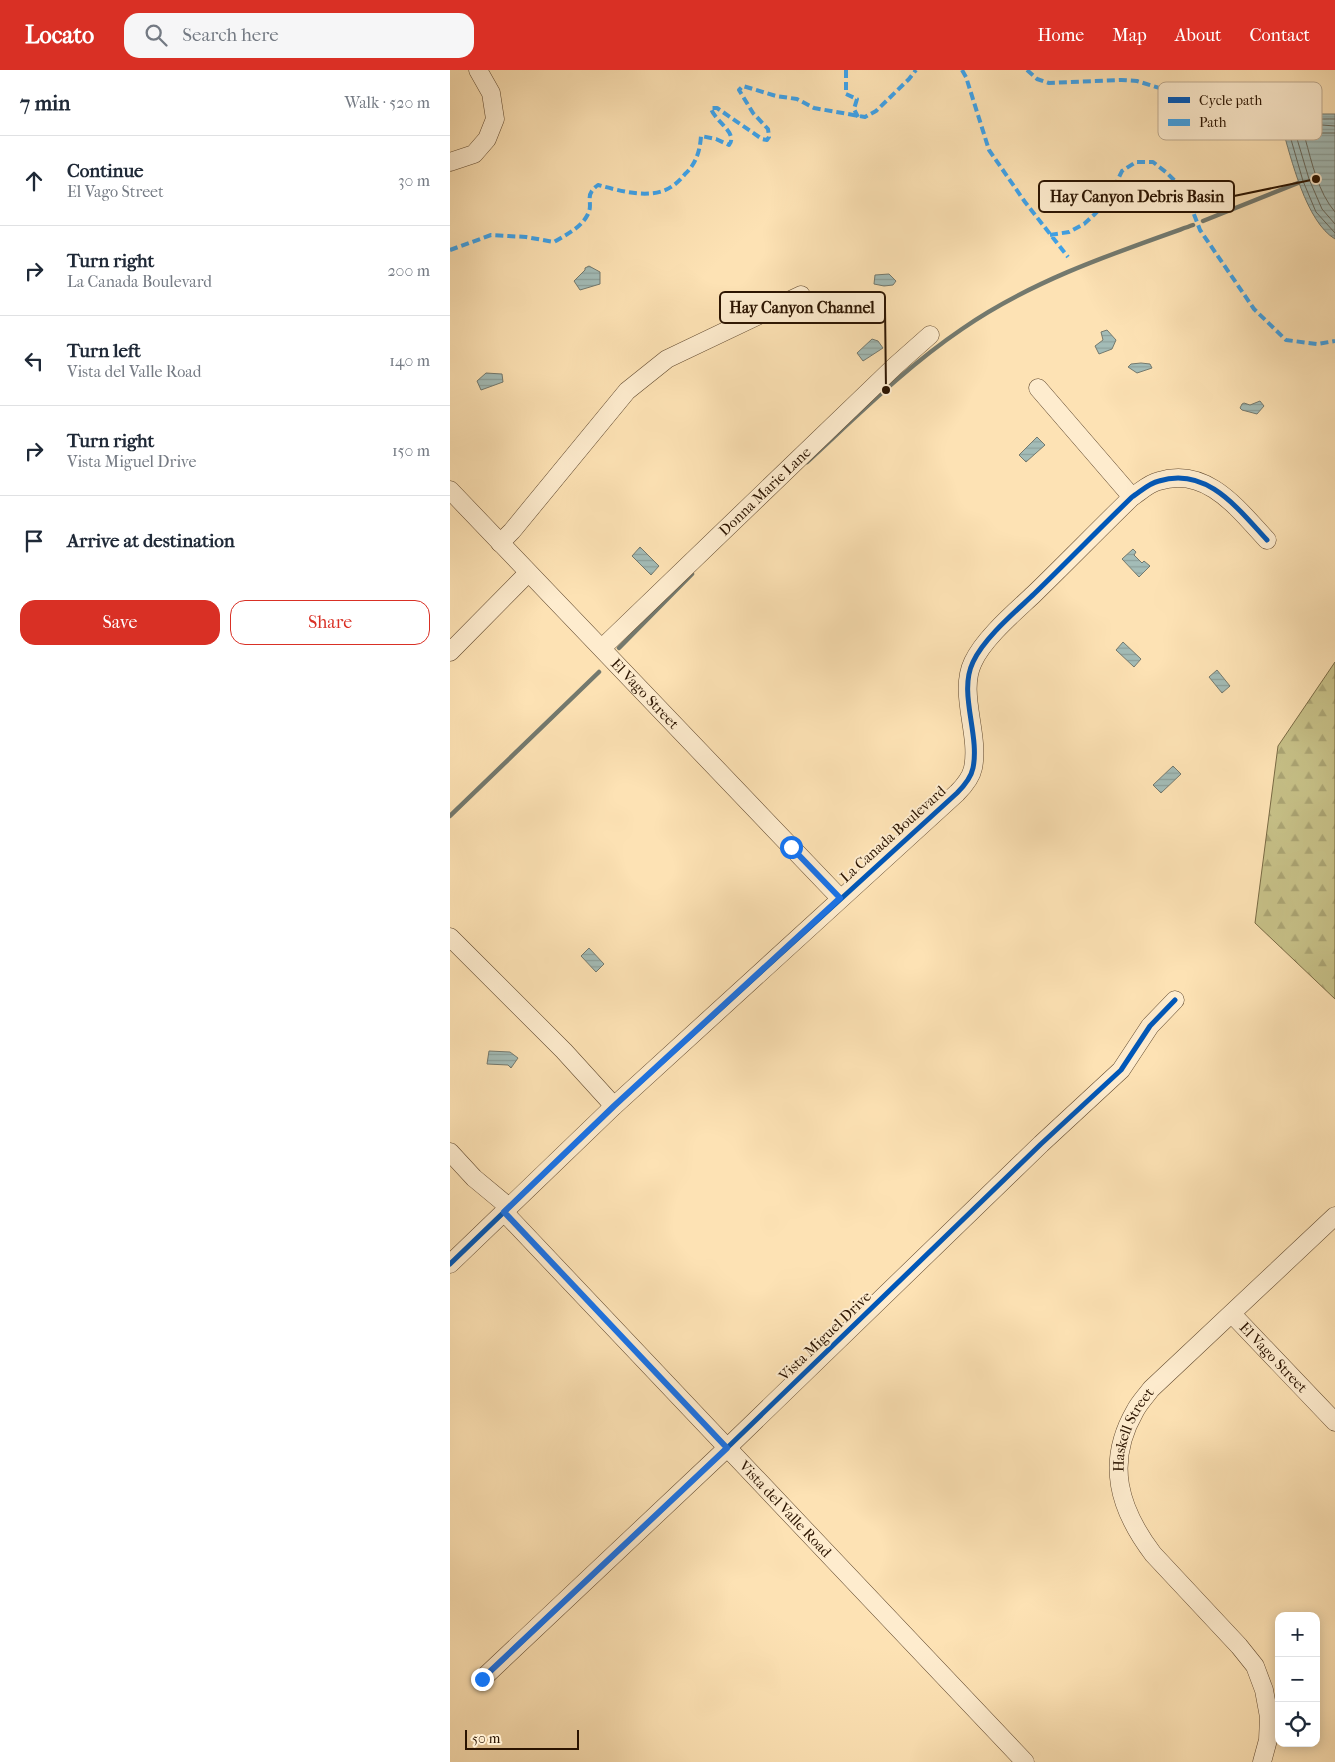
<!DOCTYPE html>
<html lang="en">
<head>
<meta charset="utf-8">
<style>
	body { margin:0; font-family:"IM FELL French Canon",serif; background:#f6f6f7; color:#1f2937 }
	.controls { position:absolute; right:15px; bottom:15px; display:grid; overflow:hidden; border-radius:10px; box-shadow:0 2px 12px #0003 }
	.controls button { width:45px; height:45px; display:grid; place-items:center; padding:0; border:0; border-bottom:1px solid #e0e1e3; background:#fff; color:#1f2937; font:25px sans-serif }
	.scale { position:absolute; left:15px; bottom:12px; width:114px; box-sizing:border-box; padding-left:5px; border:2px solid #2b1401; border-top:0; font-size:14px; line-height:18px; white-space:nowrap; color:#2b1401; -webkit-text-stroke:4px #feecce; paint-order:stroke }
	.stop { position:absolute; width:15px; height:15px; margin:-11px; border:4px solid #1a73e8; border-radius:50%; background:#fff }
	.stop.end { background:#1a73e8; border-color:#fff; box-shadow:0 1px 5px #0008 }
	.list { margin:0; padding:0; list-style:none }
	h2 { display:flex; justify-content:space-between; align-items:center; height:65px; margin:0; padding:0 20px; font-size:21px }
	h2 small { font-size:16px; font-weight:400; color:#747a83 }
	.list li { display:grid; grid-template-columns:32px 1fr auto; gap:15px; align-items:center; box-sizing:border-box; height:90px; padding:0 20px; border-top:1px solid #e0e1e3 }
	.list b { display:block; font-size:19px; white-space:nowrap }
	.list p { margin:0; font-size:16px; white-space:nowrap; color:#747a83 }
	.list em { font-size:16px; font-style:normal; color:#747a83 }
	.actions { display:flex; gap:10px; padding:15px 20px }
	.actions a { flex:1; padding:11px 0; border:1px solid #d93025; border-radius:15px; text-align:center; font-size:18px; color:#d93025 }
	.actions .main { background:#d93025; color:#fff }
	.icon { flex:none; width:28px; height:28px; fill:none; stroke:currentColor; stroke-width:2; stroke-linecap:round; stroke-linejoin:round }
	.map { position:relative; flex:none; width:885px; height:1692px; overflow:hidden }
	header { display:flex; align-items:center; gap:30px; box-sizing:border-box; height:70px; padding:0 25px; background:#d93025; color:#fff }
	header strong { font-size:24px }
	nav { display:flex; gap:28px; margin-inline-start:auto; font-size:18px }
	.search { width:350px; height:45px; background:#f6f6f7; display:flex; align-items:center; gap:12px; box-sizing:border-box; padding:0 18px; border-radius:15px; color:#747a83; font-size:19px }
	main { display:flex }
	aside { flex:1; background:#fff }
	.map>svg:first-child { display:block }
</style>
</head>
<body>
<header>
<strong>Locato</strong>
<div class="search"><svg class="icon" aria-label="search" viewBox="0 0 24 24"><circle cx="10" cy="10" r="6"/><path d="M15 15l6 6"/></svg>Search here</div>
<nav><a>Home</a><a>Map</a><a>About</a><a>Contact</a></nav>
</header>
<main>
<aside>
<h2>7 min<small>Walk · 520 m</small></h2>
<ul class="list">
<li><svg class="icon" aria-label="ahead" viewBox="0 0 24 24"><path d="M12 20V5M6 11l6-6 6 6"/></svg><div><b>Continue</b><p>El Vago Street</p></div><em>30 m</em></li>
<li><svg class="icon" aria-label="right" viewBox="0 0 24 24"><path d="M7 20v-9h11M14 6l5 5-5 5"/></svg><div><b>Turn right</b><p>La Canada Boulevard</p></div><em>200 m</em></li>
<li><svg class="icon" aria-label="left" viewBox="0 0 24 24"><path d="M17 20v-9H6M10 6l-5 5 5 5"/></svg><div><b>Turn left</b><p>Vista del Valle Road</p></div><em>140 m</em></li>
<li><svg class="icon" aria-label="right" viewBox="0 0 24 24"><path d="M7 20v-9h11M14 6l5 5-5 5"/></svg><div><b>Turn right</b><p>Vista Miguel Drive</p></div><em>150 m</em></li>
<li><svg class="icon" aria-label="arrive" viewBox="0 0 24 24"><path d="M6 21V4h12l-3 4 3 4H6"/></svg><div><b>Arrive at destination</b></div></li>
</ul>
<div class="actions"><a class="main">Save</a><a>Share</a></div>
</aside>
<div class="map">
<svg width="885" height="1692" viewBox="0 0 885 1692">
	<defs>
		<pattern id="forest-firs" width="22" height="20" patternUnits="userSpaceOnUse" patternTransform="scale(1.25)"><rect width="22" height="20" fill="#c7c188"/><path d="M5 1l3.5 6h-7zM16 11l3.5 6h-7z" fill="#aba574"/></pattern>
		<pattern id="water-rules" width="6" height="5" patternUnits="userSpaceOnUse" patternTransform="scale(1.25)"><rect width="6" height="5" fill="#a3bcb7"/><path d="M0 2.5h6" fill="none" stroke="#8ca19c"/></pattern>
	</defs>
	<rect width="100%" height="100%" fill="#fde2b4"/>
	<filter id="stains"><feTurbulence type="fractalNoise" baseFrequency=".004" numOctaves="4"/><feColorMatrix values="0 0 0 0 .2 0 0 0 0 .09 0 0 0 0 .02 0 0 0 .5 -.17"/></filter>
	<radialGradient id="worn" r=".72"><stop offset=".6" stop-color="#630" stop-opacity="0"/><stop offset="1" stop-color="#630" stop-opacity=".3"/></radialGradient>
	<path fill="url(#forest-firs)" stroke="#796a44" d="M 885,592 L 885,929 L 805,853 L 828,676 Z"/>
	<path fill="url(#water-rules)" stroke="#73796e" d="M 871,44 L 885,44 L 885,169 C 856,152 841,88 832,57 L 840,49 Z
		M 139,196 L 150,202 L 150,214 L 130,220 L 124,211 L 135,200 L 135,198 Z
		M 439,204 L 446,211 L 443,215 L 434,216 L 424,214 L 425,205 Z
		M 657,260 L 666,270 L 662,279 L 649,284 L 645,276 L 653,270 L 651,262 Z
		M 422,269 L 428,271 L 433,278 L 413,291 L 407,283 Z
		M 691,293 L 700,294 L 702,298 L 687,303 L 678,297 L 681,294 Z
		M 36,303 L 52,304 L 53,312 L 31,320 L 27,311 Z
		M 810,331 L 814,336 L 807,344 L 792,340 L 790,338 L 792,334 L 794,333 L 800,335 Z
		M 587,367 L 595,375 L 576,392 L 569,385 Z
		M 190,477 L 209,496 L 201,505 L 182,486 Z
		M 683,479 L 686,482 L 684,485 L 692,493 L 694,491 L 700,496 L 689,507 L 672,489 Z
		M 673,572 L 691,589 L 684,597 L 666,580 Z
		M 767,600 L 780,616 L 772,623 L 759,607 Z
		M 723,696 L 731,704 L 711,723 L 703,715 Z
		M 139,878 L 154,894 L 146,902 L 131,886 Z
		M 39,981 L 60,982 L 68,988 L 61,998 L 58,995 L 37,994 Z"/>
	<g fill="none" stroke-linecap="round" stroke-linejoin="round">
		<path stroke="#67685c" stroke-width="1" d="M 885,49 C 872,49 846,48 838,59 L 853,111 L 866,142 L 885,163
			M 885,56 L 872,55 L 847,59 L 845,62 L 859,109 L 872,139 L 885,154
			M 885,63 L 872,63 L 857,65 L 855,68 C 862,93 868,122 885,142"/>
		<path stroke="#73796e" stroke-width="4.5" d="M 753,151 L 848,113
			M 357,392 C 407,346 456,297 512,259 C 581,211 664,183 743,155
			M 169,578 L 242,504
			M 0,746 L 149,602"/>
		<defs>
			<g id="minor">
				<path d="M 0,92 L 24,84 L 37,69 L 45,49 L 41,23 L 28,0"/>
				<path d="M 588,318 L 682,427"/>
				<path id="s1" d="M 0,420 L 390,828"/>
				<path d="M 50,473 L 62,461 L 177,321 L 217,289 L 351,225"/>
				<path id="s2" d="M 152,578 L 445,296 L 480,265"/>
				<path d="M 0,582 L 78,503"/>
				<path d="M 0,867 L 114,981 L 164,1036"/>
				<path d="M 0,1082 L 24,1108 L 59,1137"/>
				<path id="s3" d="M 54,1142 L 575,1692"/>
				<path d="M 0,1194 L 164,1036 L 507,723 C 514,716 521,708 523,698 C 530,664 508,623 523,592 C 534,568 565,542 584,524 C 617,492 649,459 682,427 C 690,422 699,413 709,411 C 757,396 788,439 817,470"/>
				<path id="s4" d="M 782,1244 L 885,1352"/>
				<path d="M 32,1609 L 277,1378 L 591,1074 L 671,1000 L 700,956 L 725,930"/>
				<path id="s5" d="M 812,1692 L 818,1670 L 819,1647 L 814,1620 L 805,1596 L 789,1576 L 703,1484 C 669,1439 655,1393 685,1341 C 689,1333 696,1326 701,1319 L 885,1146"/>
			</g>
		</defs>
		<use href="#minor" stroke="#60482e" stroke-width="19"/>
		<use href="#minor" stroke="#feecce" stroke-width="18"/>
		<path stroke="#3ea2e9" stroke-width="4" stroke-dasharray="8 4" stroke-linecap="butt" d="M 396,0 L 396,24 L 407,29 L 404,39 L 408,47
			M 512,0 L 516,7 L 539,80 L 575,132 L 618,187
			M 577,0 L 587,9 L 599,13 L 671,10 L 687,11 L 735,26 L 821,42 L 836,50
			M 600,165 L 619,162 L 634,154 L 645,144 L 659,128 L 672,101 L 686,92 L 703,92 L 717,103 L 735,121 L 750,160 L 804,239 L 836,270 L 867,274 L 885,271
			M 0,180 L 41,165 L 76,167 L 104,172 C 117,164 131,158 138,144 C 144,132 133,126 148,115 C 171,121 203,131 224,115 C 228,112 232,108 235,104 C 246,94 250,81 251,66 L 266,69 L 279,75 C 289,63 263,50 261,38 L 267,38 L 312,69 L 317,70 L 319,67 L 318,59 L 303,43 L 289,20 L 293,16 L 326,26 L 347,29 L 364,38 L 415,47 L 426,41 L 459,9 L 466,0"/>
		<defs>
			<path id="cycleway" d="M 0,1194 L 164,1036 L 507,723 C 514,716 521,708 523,698 C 530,664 508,623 523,592 C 534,568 565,542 584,524 C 617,492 649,459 682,427 C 690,422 699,413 709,411 C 757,396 788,439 817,470
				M 32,1609 L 277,1378 L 591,1074 L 671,1000 L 700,956 L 725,930"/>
		</defs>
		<use href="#cycleway" stroke="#feecce" stroke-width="8"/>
		<use href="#cycleway" stroke="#0057b8" stroke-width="5"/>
	</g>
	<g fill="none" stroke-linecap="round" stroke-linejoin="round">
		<path stroke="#1a73e8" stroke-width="6" d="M 32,1609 L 277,1378 L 54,1142 L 164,1036 L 390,828 L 341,777"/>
	</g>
	<g text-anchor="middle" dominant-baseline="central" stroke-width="4" stroke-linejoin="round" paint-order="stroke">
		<g font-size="15" fill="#2b1401" stroke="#feecce">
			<text stroke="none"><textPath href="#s2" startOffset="226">Donna Marie Lane</textPath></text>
			<text stroke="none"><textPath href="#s1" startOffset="282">El Vago Street</textPath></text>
			<text transform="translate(443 764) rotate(-42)">La Canada Boulevard</text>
			<text transform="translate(375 1266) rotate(-44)">Vista Miguel Drive</text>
			<text stroke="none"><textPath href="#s4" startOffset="60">El Vago Street</textPath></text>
			<text stroke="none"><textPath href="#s5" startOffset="386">Haskell Street</textPath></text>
			<text stroke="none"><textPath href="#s3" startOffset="409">Vista del Valle Road</textPath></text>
		</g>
	</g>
	<rect x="708" y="12" width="164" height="58" rx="8" fill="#feecce" stroke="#bfab90" stroke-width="1"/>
	<rect x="718" y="27" width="22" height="6" fill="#0057b8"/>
	<rect x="718" y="49" width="22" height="7" fill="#3ea2e9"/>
	<g font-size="14" fill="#2b1401">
		<text x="749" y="35">Cycle path</text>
		<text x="749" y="57">Path</text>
	</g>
	<path fill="none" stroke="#2b1401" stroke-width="2" d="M866 109L784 126M436 320L435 237"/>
	<g fill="#2b1401" stroke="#feecce" stroke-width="2">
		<circle cx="866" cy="109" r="5"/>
		<circle cx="436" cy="320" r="5"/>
	</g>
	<g fill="#feecce" stroke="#2b1401" stroke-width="2">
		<rect x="589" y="111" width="195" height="31" rx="5"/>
		<rect x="270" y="222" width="165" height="31" rx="5"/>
	</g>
	<g font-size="16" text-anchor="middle" font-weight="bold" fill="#2b1401">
		<text x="687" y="132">Hay Canyon Debris Basin</text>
		<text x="352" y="243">Hay Canyon Channel</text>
	</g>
	<rect width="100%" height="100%" filter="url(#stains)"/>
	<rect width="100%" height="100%" fill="url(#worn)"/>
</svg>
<div class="controls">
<button>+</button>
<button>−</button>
<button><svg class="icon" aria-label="locate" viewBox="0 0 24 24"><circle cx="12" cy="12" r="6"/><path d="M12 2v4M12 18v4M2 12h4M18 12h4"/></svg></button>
</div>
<div class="scale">50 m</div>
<div class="stop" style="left:341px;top:777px"></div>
<div class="stop end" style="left:32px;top:1609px"></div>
</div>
</main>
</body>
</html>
